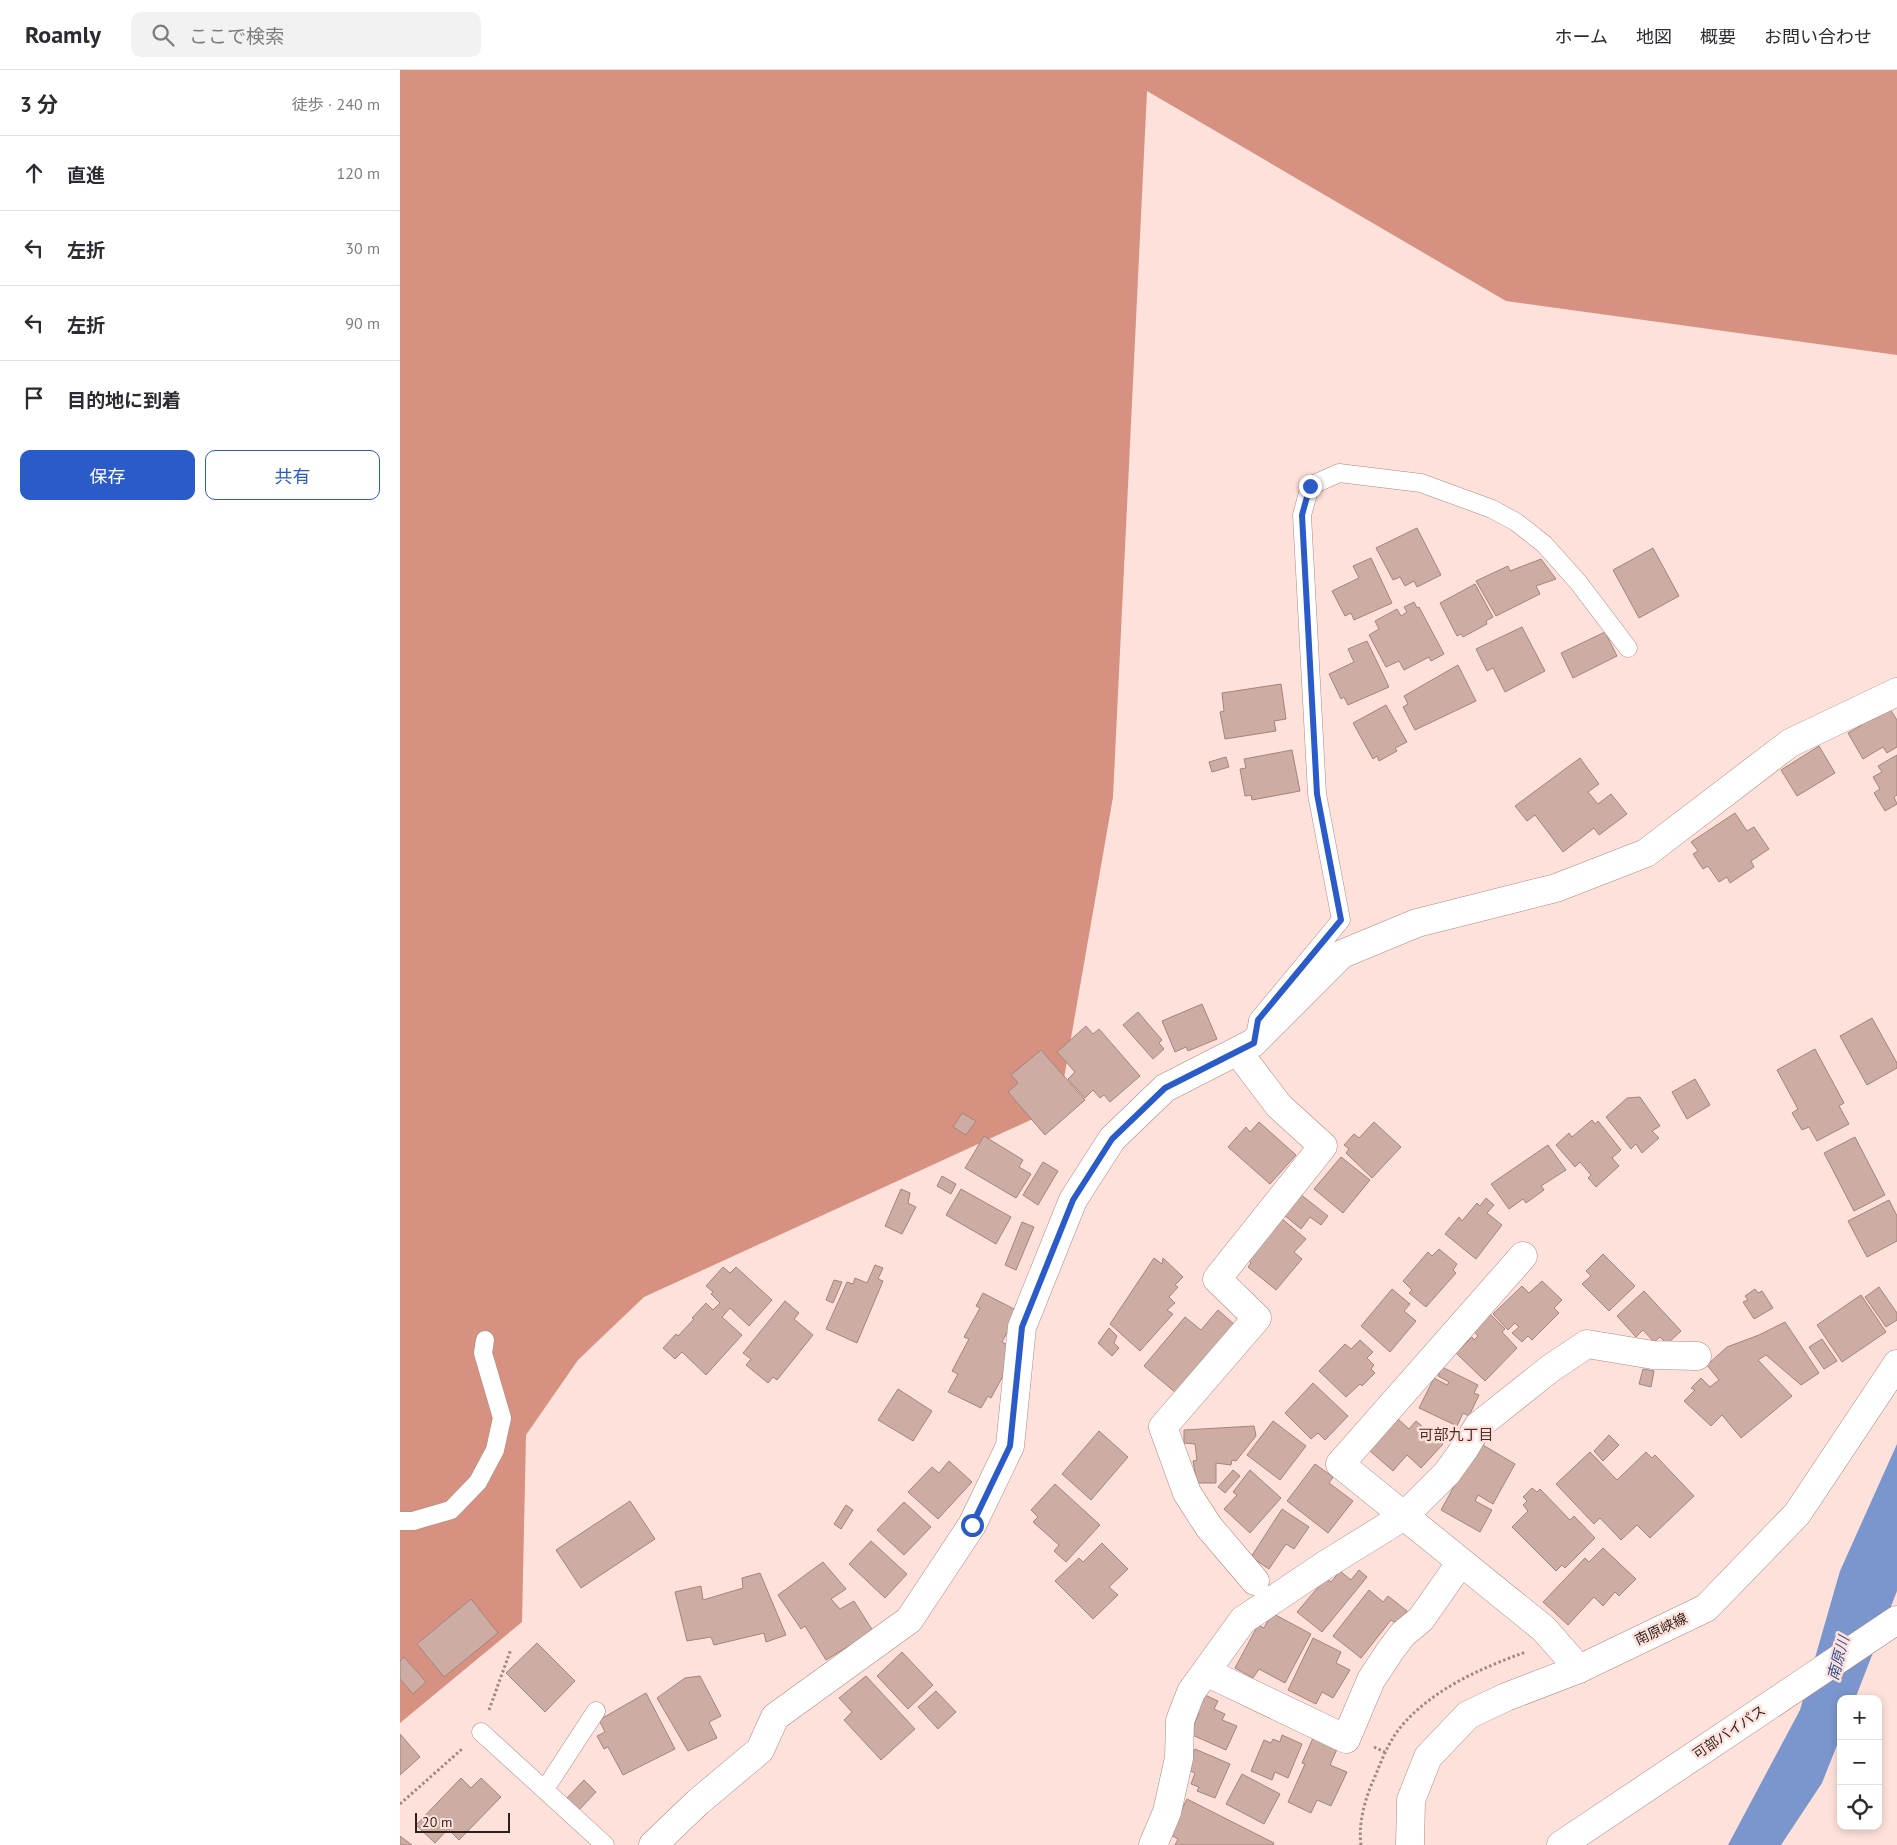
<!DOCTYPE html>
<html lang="ja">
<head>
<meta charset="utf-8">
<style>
	body { margin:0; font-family:"PT Sans","Noto Sans JP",sans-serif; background:#f2f2f3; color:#2b2b33 }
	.controls { position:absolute; right:15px; bottom:15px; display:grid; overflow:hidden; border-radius:10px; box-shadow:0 2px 8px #0003 }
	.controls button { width:45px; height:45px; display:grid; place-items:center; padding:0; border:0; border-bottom:1px solid #e1e1e2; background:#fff; color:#2b2b33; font:25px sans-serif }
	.scale { position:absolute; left:15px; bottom:12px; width:95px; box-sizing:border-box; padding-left:5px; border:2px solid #2c1f1c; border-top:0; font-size:14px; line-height:18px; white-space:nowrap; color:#2c1f1c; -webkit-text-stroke:4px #fee1da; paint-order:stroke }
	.stop { position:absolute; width:15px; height:15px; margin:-11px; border:4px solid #2b5bc9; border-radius:50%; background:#fff }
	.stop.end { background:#2b5bc9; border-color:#fff; box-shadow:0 1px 5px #0008 }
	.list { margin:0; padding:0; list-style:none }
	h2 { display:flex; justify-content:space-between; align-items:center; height:65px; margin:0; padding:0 20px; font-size:21px }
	h2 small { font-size:16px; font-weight:400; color:#7c7c81 }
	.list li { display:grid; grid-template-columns:32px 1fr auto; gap:15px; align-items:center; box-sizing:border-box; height:75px; padding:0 20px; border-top:1px solid #e1e1e2 }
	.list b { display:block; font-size:19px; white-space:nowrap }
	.list em { font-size:16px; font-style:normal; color:#7c7c81 }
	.actions { display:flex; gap:10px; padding:15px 20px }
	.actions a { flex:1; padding:11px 0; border:1px solid #2b5bc9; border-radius:10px; text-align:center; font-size:18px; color:#2b5bc9 }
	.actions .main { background:#2b5bc9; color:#fff }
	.icon { flex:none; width:28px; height:28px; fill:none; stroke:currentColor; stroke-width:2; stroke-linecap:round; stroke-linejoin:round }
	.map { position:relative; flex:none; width:1497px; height:1775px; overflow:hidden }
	header { display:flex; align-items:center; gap:30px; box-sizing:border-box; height:70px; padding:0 25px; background:#fff; border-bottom:1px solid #e1e1e2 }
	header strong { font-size:24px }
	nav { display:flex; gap:28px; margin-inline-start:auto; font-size:18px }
	.search { width:350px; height:45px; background:#f2f2f3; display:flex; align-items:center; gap:12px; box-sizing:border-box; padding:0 18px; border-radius:10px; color:#7c7c81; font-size:19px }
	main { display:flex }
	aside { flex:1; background:#fff }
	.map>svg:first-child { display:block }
</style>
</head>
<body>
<header>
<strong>Roamly</strong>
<div class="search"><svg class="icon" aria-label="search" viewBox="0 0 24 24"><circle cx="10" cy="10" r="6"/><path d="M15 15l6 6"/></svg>ここで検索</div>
<nav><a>ホーム</a><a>地図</a><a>概要</a><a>お問い合わせ</a></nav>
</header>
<main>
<aside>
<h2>3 分<small>徒歩 · 240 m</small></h2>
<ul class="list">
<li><svg class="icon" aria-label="ahead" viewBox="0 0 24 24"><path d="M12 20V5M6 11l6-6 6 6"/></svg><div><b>直進</b></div><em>120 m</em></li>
<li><svg class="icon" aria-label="left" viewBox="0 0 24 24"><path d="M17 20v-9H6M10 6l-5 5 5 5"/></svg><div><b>左折</b></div><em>30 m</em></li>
<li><svg class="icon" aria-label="left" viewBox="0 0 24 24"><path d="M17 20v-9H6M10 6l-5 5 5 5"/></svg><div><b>左折</b></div><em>90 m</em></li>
<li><svg class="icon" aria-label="arrive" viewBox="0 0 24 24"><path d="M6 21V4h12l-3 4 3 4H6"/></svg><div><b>目的地に到着</b></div></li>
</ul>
<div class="actions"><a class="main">保存</a><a>共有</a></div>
</aside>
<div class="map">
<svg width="1497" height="1775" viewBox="0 0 1497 1775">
	<rect width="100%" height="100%" fill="#fee1da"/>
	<path fill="#d69181" d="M 0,0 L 1497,0 L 1497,285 L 1106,231 L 747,21 L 713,727 L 659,1037 L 244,1227 L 178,1290 L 126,1365 L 122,1552 L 0,1653 Z"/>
	<path fill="#7a96cd" d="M 1497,1374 L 1497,1521 L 1455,1629 L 1441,1629 L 1441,1665 L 1422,1713 L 1381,1775 L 1328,1775 L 1400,1640 L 1440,1501 Z"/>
	<path fill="#cdaca3" stroke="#a4847c" d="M 1017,458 L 1041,505 L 1017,517 L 1014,511 L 1005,516 L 1000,507 L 993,510 L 976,478 Z
		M 1253,478 L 1279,526 L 1239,548 L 1213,500 Z
		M 971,488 L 992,533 L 954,550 L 951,543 L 945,546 L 932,521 L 959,508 L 953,496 Z
		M 1141,489 L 1156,509 L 1136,516 L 1140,524 L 1096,546 L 1076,511 L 1108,496 L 1110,501 Z
		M 1075,514 L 1093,547 L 1086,551 L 1087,554 L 1063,567 L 1061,564 L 1057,566 L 1040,533 Z
		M 1014,532 L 1017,538 L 1019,537 L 1044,584 L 1031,591 L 1029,587 L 1004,600 L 999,591 L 986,597 L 969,565 L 979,559 L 975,551 L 997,539 L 1001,546 L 1007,542 L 1004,537 Z
		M 1122,557 L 1145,601 L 1105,622 L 1093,598 L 1087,601 L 1076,579 Z
		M 1205,562 L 1217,586 L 1173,608 L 1161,583 Z
		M 967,571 L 989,617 L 948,635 L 944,627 L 941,629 L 929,604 L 954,592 L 948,579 Z
		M 1058,595 L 1076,631 L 1015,660 L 1003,637 L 1008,634 L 1004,626 Z
		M 881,614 L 886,649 L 874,651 L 876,661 L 825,669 L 820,642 L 824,641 L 822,623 Z
		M 986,635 L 1007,672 L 995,678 L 997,681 L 979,691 L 977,686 L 973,689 L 953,653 Z
		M 1490,639 L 1497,650 L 1497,677 L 1487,683 L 1483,677 L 1463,689 L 1448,663 L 1462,655 L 1460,652 L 1469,646 L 1472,650 Z
		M 1419,676 L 1435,703 L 1397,726 L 1381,700 Z
		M 892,680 L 900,721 L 852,730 L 851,725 L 845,726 L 840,699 L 846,698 L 844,689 Z
		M 1497,685 L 1497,725 L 1494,727 L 1497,734 L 1485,741 L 1474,723 L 1480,719 L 1473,707 L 1482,702 L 1478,696 Z
		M 826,687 L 829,697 L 812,702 L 809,692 Z
		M 1180,688 L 1199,714 L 1188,722 L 1198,734 L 1211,724 L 1227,744 L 1199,765 L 1194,758 L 1163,782 L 1135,745 L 1127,751 L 1115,736 Z
		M 1335,743 L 1347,761 L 1354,757 L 1369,779 L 1351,791 L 1354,797 L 1330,813 L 1327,807 L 1319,812 L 1308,796 L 1303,799 L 1293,784 L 1298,781 L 1291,772 Z
		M 802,934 L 817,969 L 788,981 L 786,977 L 775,982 L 762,951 Z
		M 738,942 L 762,970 L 759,973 L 764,979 L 753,989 L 723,955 Z
		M 1472,948 L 1497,993 L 1497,998 L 1467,1015 L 1440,966 Z
		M 686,956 L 693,964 L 699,959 L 740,1006 L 710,1032 L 704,1025 L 700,1028 L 693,1020 L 685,1028 L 668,1009 L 675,1002 L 657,982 Z
		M 1415,979 L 1444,1033 L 1439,1036 L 1449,1054 L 1417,1071 L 1409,1057 L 1402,1060 L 1392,1043 L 1398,1039 L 1377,1000 Z
		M 641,980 L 685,1030 L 645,1065 L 608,1022 L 618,1013 L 611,1005 Z
		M 1295,1009 L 1310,1035 L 1287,1049 L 1272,1022 Z
		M 1240,1027 L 1260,1056 L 1252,1061 L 1259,1068 L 1242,1083 L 1236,1074 L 1231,1079 L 1206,1047 L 1227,1028 Z
		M 562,1043 L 576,1051 L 566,1065 L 553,1057 Z
		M 1192,1050 L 1195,1054 L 1198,1051 L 1221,1080 L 1212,1088 L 1219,1096 L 1196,1117 L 1188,1108 L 1191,1105 L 1180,1092 L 1175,1097 L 1156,1075 L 1169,1063 L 1172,1067 Z
		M 859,1052 L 896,1085 L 870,1114 L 828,1077 L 846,1057 L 850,1062 Z
		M 974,1052 L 1001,1077 L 972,1108 L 946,1083 L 949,1079 L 944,1075 L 954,1064 L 959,1068 Z
		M 584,1066 L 623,1090 L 619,1097 L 631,1104 L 616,1128 L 565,1098 Z
		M 1455,1067 L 1485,1125 L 1454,1141 L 1424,1083 Z
		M 1148,1075 L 1166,1100 L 1141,1116 L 1144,1120 L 1126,1133 L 1123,1129 L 1109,1139 L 1091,1114 Z
		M 941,1087 L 970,1110 L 943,1143 L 914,1119 Z
		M 643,1092 L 658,1101 L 638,1135 L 623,1125 Z
		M 542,1106 L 556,1114 L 551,1124 L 537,1116 Z
		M 501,1119 L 510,1123 L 508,1133 L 516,1137 L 502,1164 L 485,1156 Z
		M 561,1119 L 611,1147 L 596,1174 L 546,1145 Z
		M 900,1124 L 928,1146 L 921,1155 L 910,1147 L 901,1159 L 884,1145 Z
		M 1086,1128 L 1094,1135 L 1087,1143 L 1102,1155 L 1076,1189 L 1045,1164 L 1059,1147 L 1062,1151 L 1077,1133 L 1080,1136 Z
		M 1489,1130 L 1497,1146 L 1497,1171 L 1467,1187 L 1448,1151 Z
		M 881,1148 L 906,1169 L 894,1182 L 902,1189 L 876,1220 L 848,1197 L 851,1193 L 846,1188 Z
		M 622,1152 L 634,1157 L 616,1200 L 605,1195 Z
		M 1039,1179 L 1057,1194 L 1053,1200 L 1056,1203 L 1026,1237 L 1009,1223 L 1012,1220 L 1003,1211 L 1028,1182 L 1032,1186 Z
		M 1203,1184 L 1235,1216 L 1209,1241 L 1182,1214 L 1191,1206 L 1186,1201 Z
		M 754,1188 L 762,1194 L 763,1188 L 783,1207 L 775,1215 L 778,1217 L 769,1227 L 775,1233 L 767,1240 L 773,1244 L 740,1281 L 710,1254 Z
		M 475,1195 L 483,1198 L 478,1209 L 483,1211 L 457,1273 L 426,1259 L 447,1212 L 453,1214 L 455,1208 L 467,1213 Z
		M 323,1197 L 330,1203 L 336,1197 L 372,1230 L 349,1256 L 330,1238 L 322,1247 L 342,1265 L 306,1305 L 282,1282 L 275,1289 L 263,1278 L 276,1264 L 278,1266 L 294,1249 L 292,1248 L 306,1233 L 313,1240 L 320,1233 L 311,1224 L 313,1222 L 306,1216 Z
		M 434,1210 L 442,1212 L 433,1233 L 426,1230 Z
		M 1142,1211 L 1162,1230 L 1154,1238 L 1159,1243 L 1132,1270 L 1128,1266 L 1122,1272 L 1112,1263 L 1119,1257 L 1115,1253 L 1108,1260 L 1093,1244 L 1122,1216 L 1129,1223 Z
		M 1479,1217 L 1497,1243 L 1497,1250 L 1486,1257 L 1465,1227 Z
		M 992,1219 L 1010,1234 L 1004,1241 L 1016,1251 L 990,1282 L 961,1256 Z
		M 1355,1219 L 1358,1223 L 1362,1221 L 1373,1238 L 1354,1249 L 1343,1232 L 1348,1230 L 1345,1226 Z
		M 1244,1221 L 1281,1261 L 1267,1274 L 1260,1267 L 1254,1272 L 1243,1260 L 1236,1267 L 1217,1246 Z
		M 583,1223 L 618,1241 L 602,1272 L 617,1280 L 591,1328 L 588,1326 L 581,1338 L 548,1322 L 558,1304 L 552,1301 L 569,1269 L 564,1267 L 580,1238 L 576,1236 Z
		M 1461,1225 L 1486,1262 L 1442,1292 L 1417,1255 Z
		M 385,1231 L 399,1243 L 394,1249 L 413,1265 L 377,1310 L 373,1307 L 368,1313 L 346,1295 L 351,1289 L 343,1283 Z
		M 818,1240 L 835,1255 L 776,1323 L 744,1296 L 785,1247 L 801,1260 Z
		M 1090,1244 L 1105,1259 L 1102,1262 L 1117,1278 L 1085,1311 L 1056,1283 L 1072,1267 L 1074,1270 L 1078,1266 L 1073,1260 Z
		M 1385,1252 L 1419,1303 L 1401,1315 L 1366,1285 L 1358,1290 L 1392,1326 L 1341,1368 L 1322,1345 L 1311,1356 L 1284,1331 L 1295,1320 L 1291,1318 L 1301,1308 L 1310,1317 L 1319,1310 L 1307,1295 L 1327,1277 L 1359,1265 Z
		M 709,1258 L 717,1266 L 714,1273 L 719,1278 L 712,1286 L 698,1273 Z
		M 1422,1269 L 1437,1291 L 1424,1299 L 1409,1277 Z
		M 960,1270 L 973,1282 L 967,1288 L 974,1295 L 971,1299 L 975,1303 L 962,1316 L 960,1314 L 946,1327 L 919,1301 L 945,1274 L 951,1279 Z
		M 1042,1297 L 1078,1315 L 1074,1323 L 1079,1325 L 1069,1346 L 1063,1343 L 1057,1356 L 1019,1338 L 1034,1308 L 1047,1315 L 1049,1312 L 1038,1306 Z
		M 1243,1299 L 1254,1301 L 1251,1317 L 1239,1314 Z
		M 913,1313 L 948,1346 L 925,1370 L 918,1363 L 911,1369 L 885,1343 Z
		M 498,1319 L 532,1341 L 513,1371 L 478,1350 Z
		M 998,1349 L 1009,1359 L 1016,1351 L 1043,1374 L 1021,1398 L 1007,1385 L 993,1401 L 970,1381 Z
		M 873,1351 L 906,1376 L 880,1410 L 847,1385 Z
		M 854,1356 L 856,1366 L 836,1391 L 832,1390 L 831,1395 L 816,1393 L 816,1413 L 797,1413 L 793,1391 L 797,1390 L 795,1374 L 784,1373 L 784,1360 Z
		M 699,1361 L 728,1387 L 691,1430 L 662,1404 Z
		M 1209,1365 L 1219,1375 L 1203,1391 L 1194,1381 Z
		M 1076,1371 L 1115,1394 L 1093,1434 L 1078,1425 L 1075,1431 L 1092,1440 L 1080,1462 L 1041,1440 L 1069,1389 L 1073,1391 L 1077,1385 Z
		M 1190,1382 L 1217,1410 L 1246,1382 L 1252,1388 L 1255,1385 L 1294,1426 L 1250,1468 L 1237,1455 L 1221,1470 L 1200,1448 L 1194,1454 L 1156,1414 Z
		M 549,1391 L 572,1412 L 538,1449 L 508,1422 L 532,1397 L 539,1403 Z
		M 915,1394 L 933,1407 L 929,1413 L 953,1431 L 928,1463 L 887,1431 Z
		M 833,1400 L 840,1406 L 825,1423 L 818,1417 Z
		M 850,1400 L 881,1428 L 850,1463 L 824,1439 L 837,1425 L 833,1422 Z
		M 655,1414 L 700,1455 L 666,1492 L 654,1481 L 659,1475 L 633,1452 L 638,1447 L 631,1440 Z
		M 1132,1418 L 1137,1422 L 1140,1419 L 1170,1450 L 1174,1446 L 1195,1468 L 1165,1498 L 1162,1495 L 1156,1501 L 1112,1457 L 1128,1441 L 1123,1435 L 1127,1431 L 1123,1427 Z
		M 230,1431 L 255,1469 L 181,1518 L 156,1480 Z
		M 504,1432 L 531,1457 L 504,1485 L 477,1460 Z
		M 446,1435 L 453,1440 L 441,1459 L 434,1454 Z
		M 882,1439 L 909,1457 L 894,1479 L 886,1474 L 869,1499 L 851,1487 Z
		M 471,1471 L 507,1504 L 485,1528 L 449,1494 Z
		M 702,1473 L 728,1499 L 709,1517 L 718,1525 L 693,1549 L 655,1511 L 679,1488 L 683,1492 Z
		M 1203,1478 L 1236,1509 L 1219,1526 L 1215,1522 L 1203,1536 L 1194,1527 L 1168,1555 L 1143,1532 L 1185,1488 L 1189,1492 Z
		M 423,1492 L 446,1519 L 431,1529 L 440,1539 L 454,1531 L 473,1561 L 426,1590 L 405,1556 L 401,1559 L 378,1525 Z
		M 959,1500 L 967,1507 L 922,1562 L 897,1542 L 926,1508 L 931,1512 L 940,1501 L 951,1510 Z
		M 360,1503 L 386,1565 L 366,1572 L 364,1563 L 314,1575 L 311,1567 L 287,1571 L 275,1522 L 301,1516 L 303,1530 L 343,1518 L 342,1508 Z
		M 969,1520 L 983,1532 L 988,1526 L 1007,1541 L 997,1554 L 991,1550 L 961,1588 L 933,1566 Z
		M 71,1529 L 98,1563 L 44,1607 L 17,1574 Z
		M 872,1543 L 911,1564 L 885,1613 L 859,1599 L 853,1608 L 835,1598 L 858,1555 L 864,1558 Z
		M 913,1568 L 941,1582 L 936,1593 L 950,1600 L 933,1628 L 922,1622 L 916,1634 L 888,1620 Z
		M 137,1573 L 175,1611 L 145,1642 L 106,1603 Z
		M 502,1582 L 533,1615 L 508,1639 L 477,1606 Z
		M 4,1587 L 26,1612 L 13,1624 L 0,1609 L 0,1591 Z
		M 300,1606 L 321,1646 L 309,1652 L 317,1668 L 288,1681 L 257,1628 L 285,1608 Z
		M 466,1606 L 515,1659 L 481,1690 L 444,1650 L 452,1642 L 439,1628 Z
		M 536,1621 L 556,1642 L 538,1659 L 518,1637 Z
		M 246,1623 L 275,1679 L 223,1705 L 208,1677 L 204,1679 L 197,1666 L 205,1662 L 199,1650 Z
		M 805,1625 L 818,1631 L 814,1639 L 825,1644 L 822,1650 L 837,1656 L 826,1680 L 790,1664 L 799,1643 L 795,1641 Z
		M 0,1664 L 20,1687 L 0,1705 Z
		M 882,1665 L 902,1674 L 888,1708 L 875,1702 L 872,1710 L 851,1701 L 864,1670 L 871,1673 L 873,1669 L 880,1672 Z
		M 913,1668 L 937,1679 L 930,1695 L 947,1702 L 931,1736 L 917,1730 L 911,1743 L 888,1732 L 905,1694 L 902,1693 Z
		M 795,1679 L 830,1694 L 815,1728 L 797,1721 L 799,1717 L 791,1714 L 795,1703 L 786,1699 Z
		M 842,1704 L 880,1724 L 864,1754 L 826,1734 Z
		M 61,1708 L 71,1718 L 81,1708 L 101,1727 L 59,1770 L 48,1759 L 35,1773 L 16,1755 Z
		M 184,1710 L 196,1722 L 179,1740 L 166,1729 Z
		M 787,1729 L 874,1773 L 873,1775 L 775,1775 L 778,1769 L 769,1764 Z
		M 0,1766 L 12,1775 L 0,1775 Z"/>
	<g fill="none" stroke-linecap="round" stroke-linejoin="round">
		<defs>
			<path id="service" d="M 855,968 L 858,950 L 941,850 L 917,724 L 902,445 L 910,416 L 939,403 L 1021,413 L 1092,439 L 1116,452 L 1144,474 L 1178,512 L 1228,578
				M 0,1451 L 13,1451 L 51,1440 L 78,1412 L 95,1380 L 102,1348 L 83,1283 L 85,1270
				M 81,1662 L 205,1775
				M 145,1719 L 196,1641"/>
			<path id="minor" d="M 838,982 L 879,1036 L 923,1076 L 817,1209 L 857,1248 L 763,1357 L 787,1423 L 809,1457 L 855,1511
				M 1123,1186 L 940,1394 L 1144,1559 L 1179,1599
				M 806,1602 L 946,1669 L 971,1610 L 990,1581 L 1003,1564 L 1021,1549 L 1061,1492
				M 253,1775 L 298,1732 L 360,1680 L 375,1647 L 509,1550 L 572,1455 L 610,1376 L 622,1257 L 673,1130 L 712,1069 L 765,1018 L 853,973 L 942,884 L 1017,853 L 1156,818 L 1246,783 L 1390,673 L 1497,622
				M 753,1775 L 767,1742 L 779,1688 L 780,1651 L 791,1622 L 843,1550 L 925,1495 L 1004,1446 L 1047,1403 L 1065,1378 L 1078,1356 L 1151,1298 L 1187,1274 L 1253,1285 L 1297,1286"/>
			<path id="secondary" d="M 1010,1775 L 1011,1730 L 1028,1687 L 1068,1645 L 1106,1627 L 1179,1599 L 1306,1538 L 1397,1444 L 1497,1294"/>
			<path id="trunk" d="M 1161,1775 L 1497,1550"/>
		</defs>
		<use href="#service" stroke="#ab8a82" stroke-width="19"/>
		<use href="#minor" stroke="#ab8a82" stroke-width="29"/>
		<use href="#secondary" stroke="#ab8a82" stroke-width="29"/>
		<use href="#trunk" stroke="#ab8a82" stroke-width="29"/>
		<path stroke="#9f8984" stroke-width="3" stroke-dasharray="2.5 2.5" stroke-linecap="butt" d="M 89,1640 L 111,1579
			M 974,1677 L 985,1682
			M 0,1734 L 62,1679
			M 961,1775 C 958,1754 965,1728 974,1709 C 982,1689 990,1668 1005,1652 C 1036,1618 1083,1597 1126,1582"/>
		<use href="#service" stroke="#fff" stroke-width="18"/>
		<use href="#minor" stroke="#fff" stroke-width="28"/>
		<use href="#secondary" stroke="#fff" stroke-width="28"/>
		<use href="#trunk" stroke="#fff" stroke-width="28"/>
	</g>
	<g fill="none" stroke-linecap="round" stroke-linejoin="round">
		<path stroke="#2b5bc9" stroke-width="6" d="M 572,1455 L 610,1376 L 622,1257 L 673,1130 L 712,1069 L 765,1018 L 854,973 L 858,950 L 941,850 L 917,724 L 902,445 L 910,416"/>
	</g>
	<g text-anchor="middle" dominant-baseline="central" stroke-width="5" stroke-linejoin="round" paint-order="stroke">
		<g font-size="14" fill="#2c1f1c" stroke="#fee1da">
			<text transform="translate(1261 1559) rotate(-25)">南原峡線</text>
			<text transform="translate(1329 1662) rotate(-34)">可部バイパス</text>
		</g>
		<g font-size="15" fill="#492e28" stroke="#fee1da">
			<text x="1056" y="1364">可部九丁目</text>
		</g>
		<g font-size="15" font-style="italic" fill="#325296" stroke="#fee1da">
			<text transform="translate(1438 1588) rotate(-75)">南原川</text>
		</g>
	</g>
</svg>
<div class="controls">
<button>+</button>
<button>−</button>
<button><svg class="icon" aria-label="locate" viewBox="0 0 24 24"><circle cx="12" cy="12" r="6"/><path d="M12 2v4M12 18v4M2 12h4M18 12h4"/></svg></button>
</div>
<div class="scale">20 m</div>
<div class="stop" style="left:572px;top:1455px"></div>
<div class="stop end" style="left:910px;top:416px"></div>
</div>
</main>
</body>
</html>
